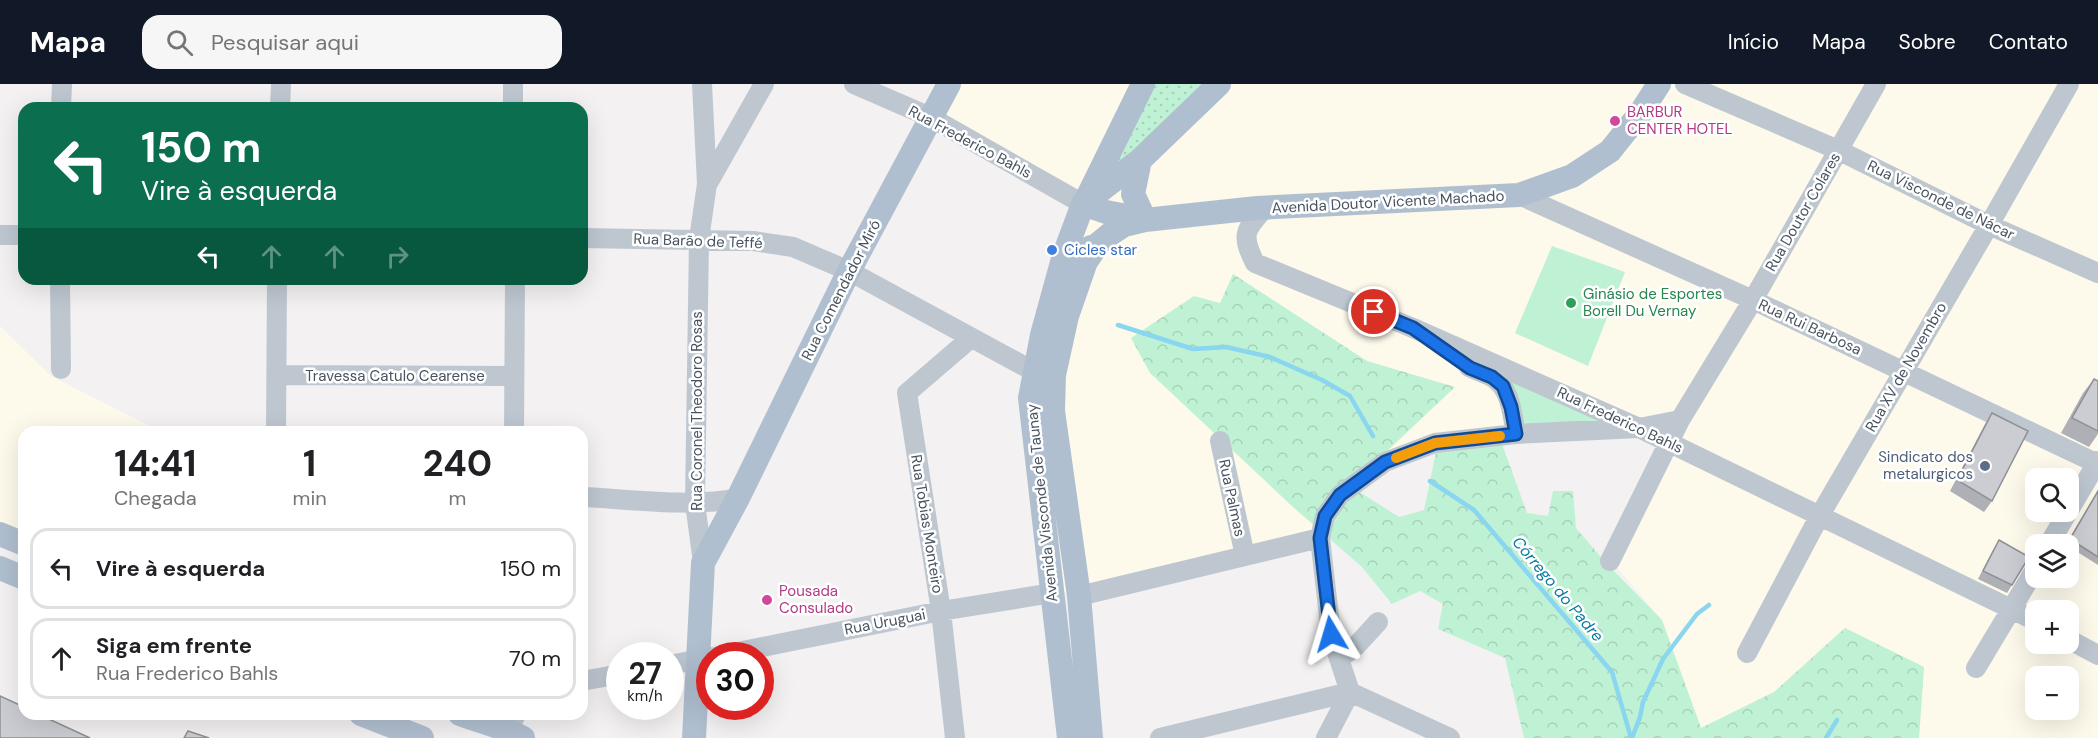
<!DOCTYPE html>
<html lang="pt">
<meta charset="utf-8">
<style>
:root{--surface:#fff;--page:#f6f6f6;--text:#202124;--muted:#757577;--line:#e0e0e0;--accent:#111827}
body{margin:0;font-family:"DM Sans",sans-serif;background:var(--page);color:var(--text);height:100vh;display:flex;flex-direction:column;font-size:22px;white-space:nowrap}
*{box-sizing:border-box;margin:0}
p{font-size:20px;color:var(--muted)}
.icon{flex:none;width:33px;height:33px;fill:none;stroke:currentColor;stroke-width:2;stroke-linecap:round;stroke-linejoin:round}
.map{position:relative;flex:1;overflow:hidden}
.panel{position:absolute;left:18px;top:342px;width:570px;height:294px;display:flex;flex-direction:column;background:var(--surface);border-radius:18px;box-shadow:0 6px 24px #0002}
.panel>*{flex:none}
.top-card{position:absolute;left:18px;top:18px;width:570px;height:183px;border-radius:18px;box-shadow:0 6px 24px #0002;background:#0b6e4f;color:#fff;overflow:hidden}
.controls{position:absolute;left:2025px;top:384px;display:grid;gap:12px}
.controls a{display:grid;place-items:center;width:54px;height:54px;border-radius:12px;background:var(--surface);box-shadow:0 6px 24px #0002;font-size:30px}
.speed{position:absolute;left:606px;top:558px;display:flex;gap:12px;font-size:30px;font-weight:700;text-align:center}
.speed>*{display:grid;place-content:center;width:78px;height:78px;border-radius:50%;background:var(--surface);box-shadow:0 6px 24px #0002;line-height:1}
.speed small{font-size:15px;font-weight:400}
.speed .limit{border:9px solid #d22;background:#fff;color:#111}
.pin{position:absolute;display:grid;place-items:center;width:51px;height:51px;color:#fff;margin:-26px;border:3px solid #fff;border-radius:50%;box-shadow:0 2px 6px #0007}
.me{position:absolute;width:66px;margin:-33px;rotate:353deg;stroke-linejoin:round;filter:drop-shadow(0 0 4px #0008)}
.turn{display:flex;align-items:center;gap:21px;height:126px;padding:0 24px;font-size:27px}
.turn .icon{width:78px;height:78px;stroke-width:2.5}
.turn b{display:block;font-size:42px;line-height:51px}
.lanes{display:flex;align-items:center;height:57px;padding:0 24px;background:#0003;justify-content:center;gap:30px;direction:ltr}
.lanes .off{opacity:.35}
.eta{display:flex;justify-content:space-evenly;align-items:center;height:102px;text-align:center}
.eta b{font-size:36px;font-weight:700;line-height:42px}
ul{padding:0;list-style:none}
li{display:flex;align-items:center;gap:18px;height:81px;margin:0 12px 9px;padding:0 12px;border:3px solid var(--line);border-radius:18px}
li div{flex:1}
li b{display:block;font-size:22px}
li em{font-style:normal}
header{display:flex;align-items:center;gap:36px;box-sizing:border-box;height:84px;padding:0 30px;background:var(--accent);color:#fff}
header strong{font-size:28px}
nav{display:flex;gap:33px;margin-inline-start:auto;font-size:21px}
.search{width:420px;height:54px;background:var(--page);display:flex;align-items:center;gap:15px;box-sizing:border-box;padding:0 21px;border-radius:18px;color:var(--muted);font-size:22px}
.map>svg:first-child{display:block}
.commercial{fill:#fdf9eb;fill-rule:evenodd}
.grass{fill:#bff2d5}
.forest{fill:url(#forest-crowns)}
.park{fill:url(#park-dots)}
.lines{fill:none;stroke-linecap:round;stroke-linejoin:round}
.stream{stroke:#8ad5f0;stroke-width:4.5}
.minor{stroke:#bec7d0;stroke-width:20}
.major{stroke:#b0bfd0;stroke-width:24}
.wall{fill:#afb0b5}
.building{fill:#cbcdd3;stroke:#8e9094;stroke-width:1.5}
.route-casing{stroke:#114b97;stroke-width:15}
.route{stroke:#1a73e8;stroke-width:10}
.slow{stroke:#f59e0b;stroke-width:10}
.hotel-dot{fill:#d1479c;stroke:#fff;stroke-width:2}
.shop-dot{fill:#3f7fe0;stroke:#fff;stroke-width:2}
.leisure-dot{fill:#2e9e5b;stroke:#fff;stroke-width:2}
.service-dot{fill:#5c6f8a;stroke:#fff;stroke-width:2}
.labels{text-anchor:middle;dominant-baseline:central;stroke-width:5;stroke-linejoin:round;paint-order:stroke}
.hotel-label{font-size:15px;fill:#b23c85;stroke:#fff;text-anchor:start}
.street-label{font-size:15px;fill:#48535f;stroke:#fff}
.shop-label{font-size:15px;fill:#366cbe;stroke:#fff;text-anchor:start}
.leisure-label{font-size:15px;fill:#27864d;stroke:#fff;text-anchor:start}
.service-label{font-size:15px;fill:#4e5e75;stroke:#fff;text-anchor:end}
.water-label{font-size:16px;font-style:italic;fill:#087aa4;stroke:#fff}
</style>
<header>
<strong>Mapa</strong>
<div class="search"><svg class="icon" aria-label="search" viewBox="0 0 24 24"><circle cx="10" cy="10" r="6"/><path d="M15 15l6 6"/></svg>Pesquisar aqui</div>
<nav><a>Início</a><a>Mapa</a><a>Sobre</a><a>Contato</a></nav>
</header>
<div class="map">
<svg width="2098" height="654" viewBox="0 0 2098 654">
<defs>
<pattern id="forest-crowns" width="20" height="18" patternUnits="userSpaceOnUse" patternTransform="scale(1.5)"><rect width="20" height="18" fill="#bff2d5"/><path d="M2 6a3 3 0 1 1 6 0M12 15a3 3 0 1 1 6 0" fill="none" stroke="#a6d1b9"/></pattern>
<pattern id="park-dots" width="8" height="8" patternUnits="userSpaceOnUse" patternTransform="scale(1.5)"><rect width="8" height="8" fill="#bff2d5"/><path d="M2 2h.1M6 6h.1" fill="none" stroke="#a6d1b9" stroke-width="1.8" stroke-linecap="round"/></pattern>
</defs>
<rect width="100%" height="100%" fill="#f3f1f1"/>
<path class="commercial" d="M951,0H2098V654H1919L1924,583L1845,544L1774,608L1701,644L1662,536L1612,478L1666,352L1639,335L1385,376L1318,452L1078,510L1052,507L1031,314L1083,120L934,30ZM2036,394H2068V428H2036ZM2036,460H2068V494H2036ZM2036,526H2068V560H2036ZM2036,592H2068V626H2036Z
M0,242L51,292L162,348H24V458L0,448Z"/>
<path class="grass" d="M1552,162L1625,188L1588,282L1515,249Z
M1468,273L1613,336L1528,344Z"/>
<path class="forest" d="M1233,190L1367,277L1455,303L1350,402L1399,433L1424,426L1437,363L1501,357L1527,429L1548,432L1553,407H1573L1576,444L1607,480L1662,536L1701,644L1774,608L1845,544L1924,583L1919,654H1524L1505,574L1438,545L1443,520L1420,507L1392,520L1362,483L1293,423L1150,289L1131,254L1194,212L1220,219Z"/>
<path class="park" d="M1153,0H1208L1110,91Z"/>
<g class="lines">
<path class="stream" d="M1118,241L1193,265L1226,263L1270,273L1322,296L1350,312L1373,352
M1430,397L1474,426L1612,588L1631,654
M1632,654L1640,633L1643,618L1663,575L1697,530L1709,521
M1826,654L1837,636"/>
<path class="minor" d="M513,0V24
M702,0L707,100L699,155L695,419L703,479
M854,0L930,33L1083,120
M1685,0L1838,66L1989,141L2098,189
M61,24L62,0
M280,24L281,0
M708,99L764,0
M1519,111L1753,216L2098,380
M1266,123C1244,146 1241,151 1255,179L1413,244L1639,344L2036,537
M0,151H24
M582,154L753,157L793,163L849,187L1035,288
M60,195L61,285
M1469,283C1477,287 1485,289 1492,293C1511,304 1512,330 1516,350
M277,291L514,292
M276,348L277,195
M514,348L515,195
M1220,357L1245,472
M582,413C630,415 693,424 738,414
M2049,460L2098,377
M1610,477L1680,336L1753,216L1876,0
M1079,512L1320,454
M2068,555L2098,571
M1747,569L1820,431L1989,141L2069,0
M718,572L941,527L1052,509
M1339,575L1356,562L1378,538
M670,581L710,573
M1976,584L2036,484
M582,597L620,590
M509,646L516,630
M955,654L941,527L907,309L971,254
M1160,654L1350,608L1450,654
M1326,654L1350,608L1331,550L1320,454L1325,432L1340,411L1385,378L1435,359L1516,350L1639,344L1680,336"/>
<path class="major" d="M1140,76L1133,110L1145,136
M1086,116L1143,0
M1083,120L1106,128L1142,135
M1087,176L1099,159L1109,151L1124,141L1145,136L1257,124L1519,111L1572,92L1610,67L1641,28L1659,0
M0,450L24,460
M0,484L24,494
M361,630L422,654
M460,630C481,638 504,643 523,654
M694,654L703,479L738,414L849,187L949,0
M1069,654L1030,314L1042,251L1064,171L1083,120L1140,76L1219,0
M1091,654L1079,512L1053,327L1054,291L1067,232L1091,163"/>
</g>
<path class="wall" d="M2094,295L2098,297V350L2089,363L2061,349L2083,309Z
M1992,329V417L1984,428L1950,407L1985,340Z
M2098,406V481L2068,462V460H2066Z
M1999,456L2012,501L2007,509L1978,495L1994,464Z"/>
<path class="building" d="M2094,295L2098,297V347L2072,334Z
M1992,329L2028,347L1992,417L1957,396Z
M2098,407V473L2070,455Z
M1999,456L2029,473L2012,501L1983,487Z
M0,612L24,623V630H38L90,654H0Z
M188,647L209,654H184Z"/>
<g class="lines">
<g class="route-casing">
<path id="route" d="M1331,550L1320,454L1325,432L1340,411L1385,378L1435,359L1516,350L1511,323L1503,302L1492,293L1470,284L1413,244L1374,228"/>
</g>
<use href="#route" class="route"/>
<path class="slow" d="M1396,374L1435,359L1500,352"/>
</g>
<g class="hotel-dot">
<circle cx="1615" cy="37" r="6"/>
<circle cx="767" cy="516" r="6"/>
</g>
<circle class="shop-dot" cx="1052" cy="166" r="6"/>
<circle class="leisure-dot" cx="1571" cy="219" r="6"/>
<circle class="service-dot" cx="1985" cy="382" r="6"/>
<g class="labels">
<g class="hotel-label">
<text x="1627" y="28">BARBUR<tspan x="1627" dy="17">CENTER HOTEL</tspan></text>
<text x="779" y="507">Pousada<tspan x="779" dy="17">Consulado</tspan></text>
</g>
<g class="street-label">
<text transform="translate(970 58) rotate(28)">Rua Frederico Bahls</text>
<text transform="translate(1941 116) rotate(26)">Rua Visconde de Nácar</text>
<text transform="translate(1388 118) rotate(-3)">Avenida Doutor Vicente Machado</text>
<text transform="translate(1803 128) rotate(-60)">Rua Doutor Colares</text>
<text transform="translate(698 157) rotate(2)">Rua Barão de Teffé</text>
<text transform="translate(841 206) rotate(-63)">Rua Comendador Miró</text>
<text transform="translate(1810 243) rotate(25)">Rua Rui Barbosa</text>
<text transform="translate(1906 283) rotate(-60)">Rua XV de Novembro</text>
<text x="395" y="292">Travessa Catulo Cearense</text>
<text transform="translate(697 327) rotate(-90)">Rua Coronel Theodoro Rosas</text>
<text transform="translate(1620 336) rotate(25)">Rua Frederico Bahls</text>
<text transform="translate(1232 414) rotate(78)">Rua Palmas</text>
<text transform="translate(1042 419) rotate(-96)">Avenida Visconde de Taunay</text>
<text transform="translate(927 440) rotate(81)">Rua Tobias Monteiro</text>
<text transform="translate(885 538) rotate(-11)">Rua Uruguai</text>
</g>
<g class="shop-label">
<text x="1064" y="166">Cicles star</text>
</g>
<g class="leisure-label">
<text x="1583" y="210">Ginásio de Esportes<tspan x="1583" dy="17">Borell Du Vernay</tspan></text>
</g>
<g class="service-label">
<text x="1973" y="373">Sindicato dos<tspan x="1973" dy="17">metalurgicos</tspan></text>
</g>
<g class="water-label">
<text transform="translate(1558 505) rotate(50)">Córrego do Padre</text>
</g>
</g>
</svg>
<div class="controls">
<a><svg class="icon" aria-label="search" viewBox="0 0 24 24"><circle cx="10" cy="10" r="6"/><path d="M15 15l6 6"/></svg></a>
<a><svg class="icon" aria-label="layers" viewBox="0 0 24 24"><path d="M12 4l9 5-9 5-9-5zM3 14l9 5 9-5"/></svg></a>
<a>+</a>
<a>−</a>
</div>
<div class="speed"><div>27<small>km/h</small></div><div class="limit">30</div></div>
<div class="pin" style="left:1374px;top:228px;background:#d93025"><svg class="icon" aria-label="arrive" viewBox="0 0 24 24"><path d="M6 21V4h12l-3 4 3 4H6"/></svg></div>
<svg class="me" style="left:1331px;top:550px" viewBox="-20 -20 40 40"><path d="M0-17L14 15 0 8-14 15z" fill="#1a73e8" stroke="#fff" stroke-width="4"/></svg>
<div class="top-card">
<div class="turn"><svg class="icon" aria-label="left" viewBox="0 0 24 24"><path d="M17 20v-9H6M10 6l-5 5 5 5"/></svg><div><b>150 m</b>Vire à esquerda</div></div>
<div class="lanes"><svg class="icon" aria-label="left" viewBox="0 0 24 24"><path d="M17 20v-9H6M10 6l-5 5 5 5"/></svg><svg class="icon off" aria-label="ahead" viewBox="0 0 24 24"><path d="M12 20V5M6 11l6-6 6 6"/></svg><svg class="icon off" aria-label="ahead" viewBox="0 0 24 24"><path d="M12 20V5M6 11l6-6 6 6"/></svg><svg class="icon off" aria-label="right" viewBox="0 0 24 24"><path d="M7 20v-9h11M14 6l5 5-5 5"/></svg></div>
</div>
<section class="panel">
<div class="eta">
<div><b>14:41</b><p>Chegada</p></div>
<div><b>1</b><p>min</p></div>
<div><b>240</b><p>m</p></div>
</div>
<ul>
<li><svg class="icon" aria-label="left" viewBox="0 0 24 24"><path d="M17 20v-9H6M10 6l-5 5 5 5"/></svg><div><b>Vire à esquerda</b></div><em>150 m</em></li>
<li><svg class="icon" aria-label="ahead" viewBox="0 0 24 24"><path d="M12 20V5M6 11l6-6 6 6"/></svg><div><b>Siga em frente</b><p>Rua Frederico Bahls</p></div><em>70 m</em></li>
</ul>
</section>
</div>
